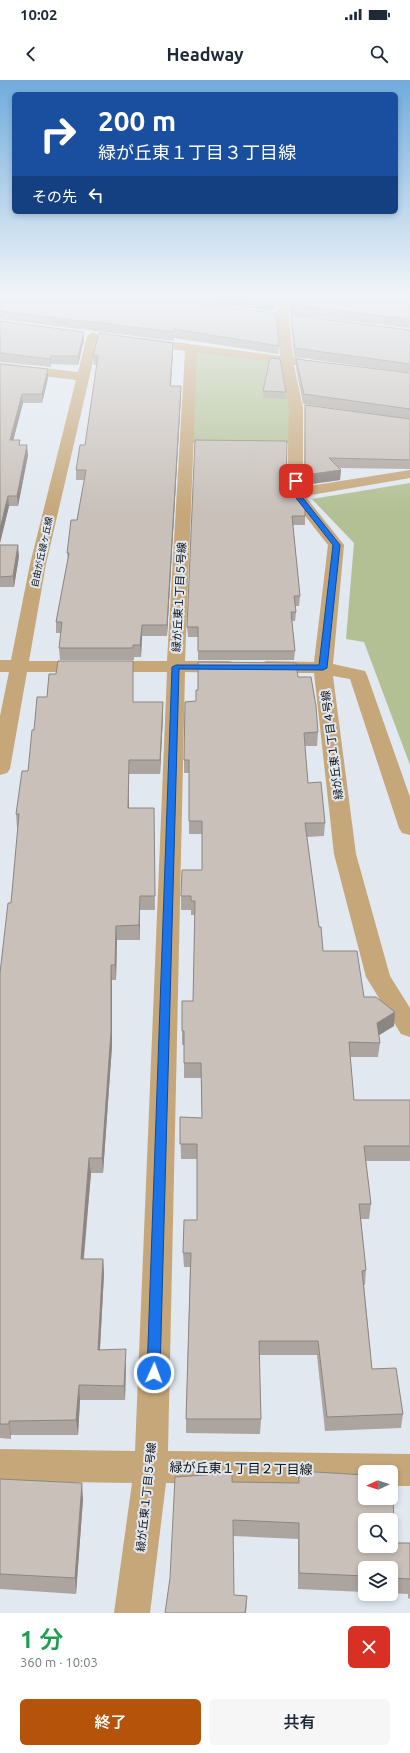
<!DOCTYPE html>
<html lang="ja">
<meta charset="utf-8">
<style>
:root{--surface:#fff;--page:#f6f6f7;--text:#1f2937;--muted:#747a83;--accent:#b45309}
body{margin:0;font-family:Ubuntu,"Noto Sans JP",sans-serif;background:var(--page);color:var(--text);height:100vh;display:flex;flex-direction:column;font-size:15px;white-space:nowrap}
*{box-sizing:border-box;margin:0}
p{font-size:13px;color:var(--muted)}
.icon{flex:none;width:22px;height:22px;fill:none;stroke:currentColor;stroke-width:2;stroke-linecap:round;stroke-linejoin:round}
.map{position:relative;height:1533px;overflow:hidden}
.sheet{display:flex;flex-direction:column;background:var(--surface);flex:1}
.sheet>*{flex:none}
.guide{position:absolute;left:12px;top:12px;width:386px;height:122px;border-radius:6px;box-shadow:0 2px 6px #0003;background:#1a4fa0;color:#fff;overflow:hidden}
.needle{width:26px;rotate:266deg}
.fabs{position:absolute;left:358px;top:1385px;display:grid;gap:8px}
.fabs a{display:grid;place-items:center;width:40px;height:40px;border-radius:6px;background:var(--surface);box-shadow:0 2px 6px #0003;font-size:20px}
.pin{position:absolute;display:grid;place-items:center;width:34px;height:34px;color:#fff;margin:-17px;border-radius:8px;box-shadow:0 2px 6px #0006}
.me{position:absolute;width:44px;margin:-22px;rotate:2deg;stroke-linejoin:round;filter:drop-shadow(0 0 3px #0008)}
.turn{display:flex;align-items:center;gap:14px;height:84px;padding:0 20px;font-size:18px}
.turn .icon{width:52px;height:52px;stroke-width:2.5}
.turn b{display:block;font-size:28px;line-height:34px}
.then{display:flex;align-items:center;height:38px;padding:0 20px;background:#0003;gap:8px;font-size:15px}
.round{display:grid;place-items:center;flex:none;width:42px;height:42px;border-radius:6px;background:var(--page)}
.overview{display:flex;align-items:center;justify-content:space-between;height:68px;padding:0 20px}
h1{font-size:24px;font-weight:600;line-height:30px;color:#1e9e55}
.button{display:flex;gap:8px;margin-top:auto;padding:8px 20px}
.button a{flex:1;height:46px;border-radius:6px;background:var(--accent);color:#fff;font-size:16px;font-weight:600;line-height:46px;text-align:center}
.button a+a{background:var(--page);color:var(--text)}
.status{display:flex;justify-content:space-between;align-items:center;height:28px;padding:0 20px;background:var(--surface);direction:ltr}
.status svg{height:11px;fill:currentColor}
header{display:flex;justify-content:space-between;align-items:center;height:52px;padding:0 20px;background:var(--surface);font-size:18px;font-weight:600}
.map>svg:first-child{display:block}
.green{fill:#b2c093}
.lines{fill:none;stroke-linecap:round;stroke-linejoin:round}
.minor{fill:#c6a77a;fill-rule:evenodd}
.wall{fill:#aca59f}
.shaded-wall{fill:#8c8682}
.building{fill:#c8c0b9;stroke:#8c8682;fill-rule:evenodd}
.route{fill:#1a73e8;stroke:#114b97}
.labels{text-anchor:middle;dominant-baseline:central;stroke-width:4;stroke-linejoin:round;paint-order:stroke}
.far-street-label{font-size:9px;fill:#0b0d10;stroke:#e1e8f0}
.street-label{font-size:11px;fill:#0b0d10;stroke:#e1e8f0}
.near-street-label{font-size:13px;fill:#0b0d10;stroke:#e1e8f0}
</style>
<div class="status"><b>10:02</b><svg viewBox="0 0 49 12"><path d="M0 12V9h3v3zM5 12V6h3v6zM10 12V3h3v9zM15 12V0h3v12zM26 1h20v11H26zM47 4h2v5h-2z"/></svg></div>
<header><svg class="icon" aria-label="back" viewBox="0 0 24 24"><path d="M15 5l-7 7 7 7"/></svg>Headway<svg class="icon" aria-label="search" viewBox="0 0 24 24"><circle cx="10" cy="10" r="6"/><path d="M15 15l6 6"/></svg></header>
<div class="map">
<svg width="410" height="1533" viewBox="0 0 410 1533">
<rect width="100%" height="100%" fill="#e1e8f0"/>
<path class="green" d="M191,268L287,281L296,363H186Z
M410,403V685L364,562L346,559L354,463L312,419Z"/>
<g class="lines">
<path class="minor" d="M275,216H287L293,277L304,279L306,282L304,285H294L303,328V407L410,390V398L305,416L344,465L333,584L365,591L367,595L410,717V755L402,753L399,748L350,599L333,596L356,774L390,896L410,928V957L401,954L366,897L334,774L314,593H267L260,591L258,587L260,583L267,581L314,582L328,465L287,413L289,328L281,283L197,273L185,581H229L236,583L238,587L236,591L229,593L185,592L168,1371L410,1374V1406H391V1392H365V1406L166,1403L150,1533H114L132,1403L0,1401V1369L135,1371L167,592H27L10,689L7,693L0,695V636L9,592H0V580H11L30,484L76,300L0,291V283L78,292L87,256L93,252L99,256L46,484L29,581H167L185,271L143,266L137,262L143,258L280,276Z"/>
</g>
<path class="wall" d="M0,216L279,266L278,274L174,258V261L0,239Z
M149,216H275V231Z
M287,216H410V248L290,234Z
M291,235L410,250V293L294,277L291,244Z
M0,241L84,260L78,285L51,284V287L0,282Z
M173,263V272L171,306H181V315L167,556H142L141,577H134V580H60L59,568L61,553H56V542L68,479L67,473L77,440L84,400H76V390L85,365L97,285H94L93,276Z
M296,279L410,293V339L303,324L296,288Z
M0,284L48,298L42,323H23L13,360H20V365L28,375L18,426H9L0,463Z
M263,311L286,312V319L263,318Z
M305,325L410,339V389L340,388L341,390L340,400L304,405Z
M286,404L305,436V445H293L300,516L299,526H295L296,532L295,541H292L295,571L294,580H198V557H188L187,547Z
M0,465L19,476L14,507H0Z
M133,594V622H163V635L160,694H129V728L154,742L155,830H140V860H117L116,900H112V966L103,1093H91L84,1179H103L104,1194L100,1270L126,1284L125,1320H80L78,1355H11V1359L0,1358V893L11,823L18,748H17L16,734L28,691L34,650L47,617Z
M298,597L318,652L317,666H305L308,703L325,743L324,756L307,757L319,847L323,871L364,917L395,932L394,946L379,955L380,963L378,977H350L354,1020H410V1081H366L371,1124L369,1139H361L366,1190L365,1205H364L372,1289L403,1334L401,1348L325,1351L317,1275H259L261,1339L260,1354L186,1353V1339L190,1187H184L183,1173L197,1140V1079H181L180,1037L202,1038L201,998H184V965H182V951L193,921L195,835H191V830H181V816L202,790V754H189V693H184V680L196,621Z
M299,1391L395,1463H410V1519L408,1518V1514L391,1513V1488H365V1512L298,1509V1459L233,1456L232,1402L298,1403Z
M0,1399L83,1419L76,1514L0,1509Z"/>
<path class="shaded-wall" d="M84,252V260L78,285V276Z
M173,263V272L170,315V306Z
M51,276V287L50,279Z
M48,289V298L42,323V314Z
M181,306V315L167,556V545Z
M22,314L23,323L11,369L10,360Z
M27,365L28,375L18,426L17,416Z
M341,390L340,400L304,405L305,395Z
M8,416L9,426L0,463V449Z
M18,465L19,476L14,507L13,496Z
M142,545V556L141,577L140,565Z
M163,622V635L160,694V680Z
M129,680V742L128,728Z
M140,816V860L139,845Z
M116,846L117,860L116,900L115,885Z
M111,885L112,900V966L103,1093L102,1078Z
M395,932L394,946L376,957L377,943Z
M89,1078L91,1093L82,1194L81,1179Z
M103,1179L104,1194L99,1284L98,1270Z
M126,1269V1284L125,1320L124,1306Z
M79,1305L80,1320L78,1355L76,1340Z
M9,1341L11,1355V1359L9,1344Z
M82,1403L83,1419L76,1514L75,1498Z
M247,1516L246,1533H245Z"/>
<path class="building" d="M0,216H136L276,233L279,266L174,249V252L0,231Z
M217,216H275L276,223Z
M289,216H410V239L291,225Z
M291,235L410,250V284L295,268Z
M0,241L84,252L78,276H51L50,279L0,273Z
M99,253L173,263L170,306H181L167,545H142L140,565H133V568H59L62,542H56L69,473H67L71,440H77L86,390H76L80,365H85L98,276H93Z
M270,278L280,279L286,312L263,311Z
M296,279L410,293V329L304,314Z
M0,284L48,289L42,314H22L10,360H20L19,365H27L17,416H8L0,449Z
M305,325L410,339V380L329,378L341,390L305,395Z
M195,360L287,361L286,404L305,428V436H292L300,516H294L296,532H291L295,571H198V547H187Z
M0,465H18L13,496L0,497Z
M58,581H133V622H163L160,680H129L128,728H154L155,816H140L139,845L116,846L115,885H111V952L102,1078H89L81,1179H103L98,1270L126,1269L124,1306L79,1305L76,1340L9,1341V1344H0V893L8,823H11L19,734H16L22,691H28L32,650H34L37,617H47L49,594H56Z
M198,582L296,583L298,597H311L316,626L318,652L304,653L308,703L321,702L325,743H305L319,847H321L323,871H357L364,917H376L395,932L377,943L380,963L349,962L354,1020H410V1066H364L371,1124H359L366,1190L362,1191L372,1289L396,1288L403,1334L327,1337L318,1261H259L261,1339H186L191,1173H183L184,1140H197V1064H180V1037L202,1038L201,983H184V951H182V921H193L195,821H191V816H181L182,790H202V741H189V680H184L185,622L196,621V610H198Z
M299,1391L365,1395V1418H391V1396H392L395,1463H410V1499L391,1498V1488H365V1496L299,1493V1443L233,1440L234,1515L247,1516L245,1533H165L170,1498L175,1397L232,1393V1402L299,1403ZM365,1440H391V1466H365Z
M0,1399L82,1403L75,1498L0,1494Z"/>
<linearGradient id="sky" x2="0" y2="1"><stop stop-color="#70acdd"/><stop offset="0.5" stop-color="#f2f5f8"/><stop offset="1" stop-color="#f2f5f8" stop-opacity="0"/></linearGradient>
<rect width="410" height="431" fill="url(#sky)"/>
<path class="route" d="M293,399L299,401V413L340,465L327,588L323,590L179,589L160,1293L158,1297L154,1299L149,1297L147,1293L172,587L176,585H319L333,465L292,413Z"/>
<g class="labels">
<g class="far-street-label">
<text transform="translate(42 472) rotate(-78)">自由が丘緑ヶ丘線</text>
</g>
<g class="street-label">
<text transform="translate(179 517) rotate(-87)">緑が丘東１丁目５号線</text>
<text transform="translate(332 665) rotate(-97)">緑が丘東１丁目４号線</text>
<text transform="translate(146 1417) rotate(-84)">緑が丘東１丁目５号線</text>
</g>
<g class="near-street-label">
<text transform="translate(241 1388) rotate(1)">緑が丘東１丁目２丁目線</text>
</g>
</g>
</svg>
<div class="fabs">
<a><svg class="needle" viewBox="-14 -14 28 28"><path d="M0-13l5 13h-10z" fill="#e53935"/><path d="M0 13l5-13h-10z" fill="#747a83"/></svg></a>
<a><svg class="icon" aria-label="search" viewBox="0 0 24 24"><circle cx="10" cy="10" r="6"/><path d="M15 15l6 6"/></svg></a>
<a><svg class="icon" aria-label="layers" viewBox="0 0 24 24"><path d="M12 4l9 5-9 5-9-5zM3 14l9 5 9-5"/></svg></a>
</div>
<div class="pin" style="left:296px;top:401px;background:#d93025"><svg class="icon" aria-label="arrive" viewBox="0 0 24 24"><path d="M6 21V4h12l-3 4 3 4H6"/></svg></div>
<svg class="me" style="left:154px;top:1293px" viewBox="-20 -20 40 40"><circle r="17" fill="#1a73e8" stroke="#fff" stroke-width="3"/><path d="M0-11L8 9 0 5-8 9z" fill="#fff"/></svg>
<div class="guide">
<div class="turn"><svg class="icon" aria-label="right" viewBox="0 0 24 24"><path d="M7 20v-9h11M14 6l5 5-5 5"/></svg><div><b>200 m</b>緑が丘東１丁目３丁目線</div></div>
<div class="then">その先<svg class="icon" aria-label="left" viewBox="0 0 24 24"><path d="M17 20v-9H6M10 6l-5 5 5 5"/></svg></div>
</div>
</div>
<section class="sheet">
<div class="overview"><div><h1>1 分</h1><p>360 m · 10:03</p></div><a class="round" style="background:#d93025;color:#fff"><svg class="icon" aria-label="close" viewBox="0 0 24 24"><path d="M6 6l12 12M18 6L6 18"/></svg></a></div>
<div class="button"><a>終了</a><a>共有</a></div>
</section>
